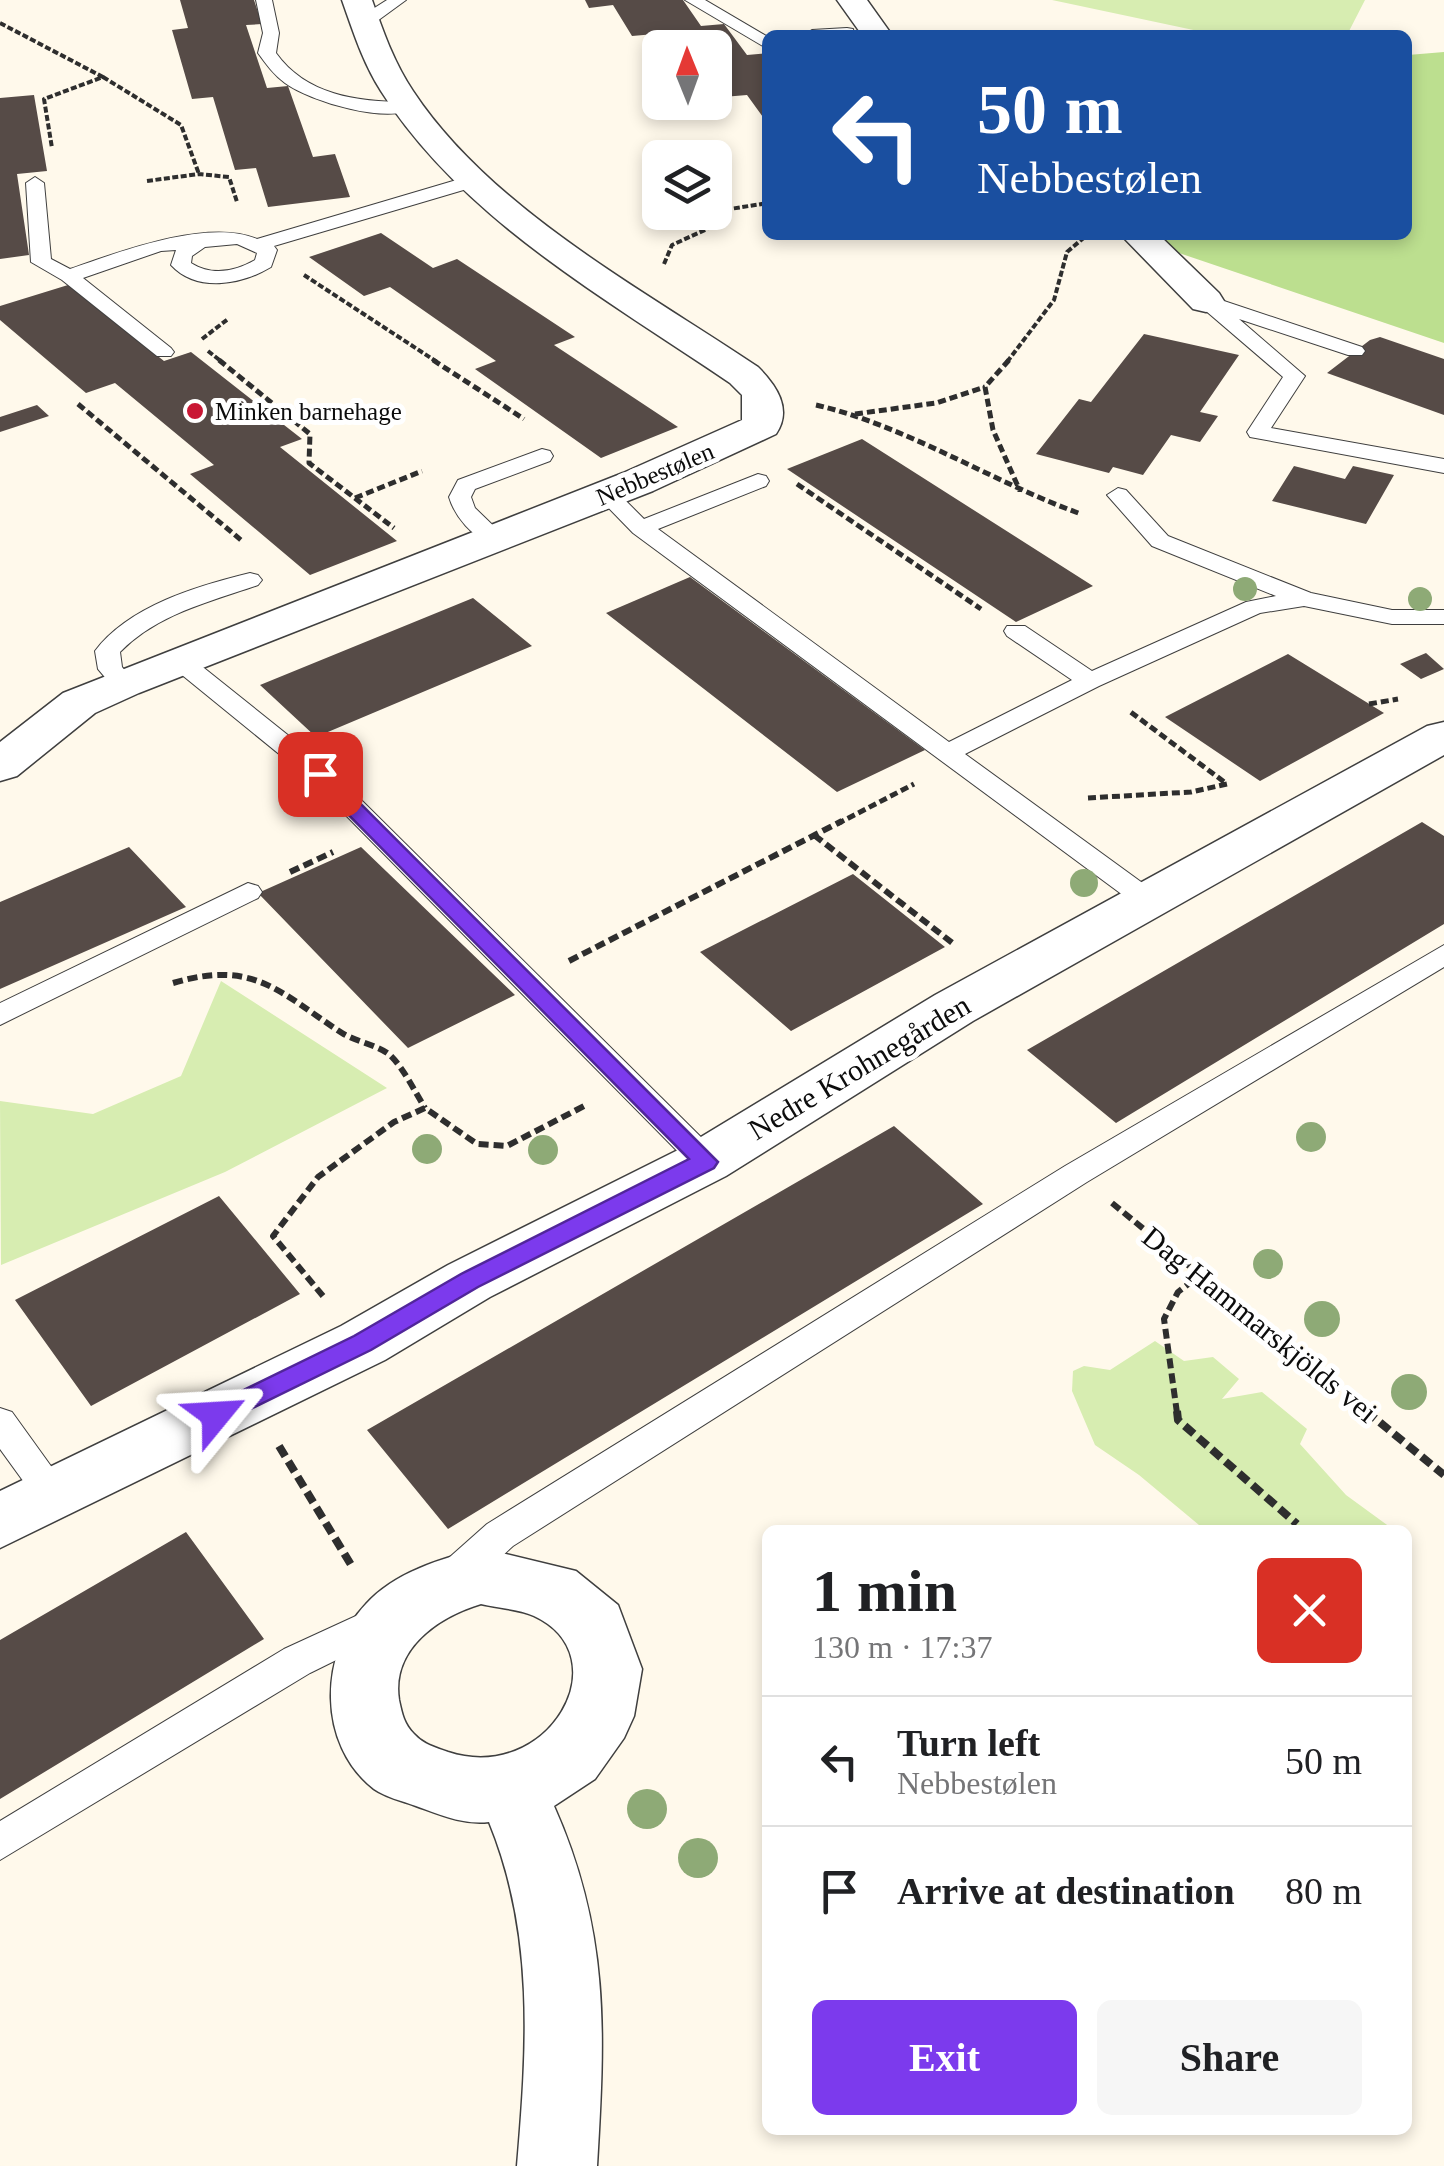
<!DOCTYPE html>
<meta charset="utf-8">
<style>
:root{--surface:#fff;--page:#f6f6f6;--text:#202124;--muted:#757577;--line:#e0e0e0;--accent:#7c3aed}
body{margin:0;font-family:Georgia,serif;background:var(--page);color:var(--text);height:100vh;display:flex;flex-direction:column;font-size:38px;white-space:nowrap}
*{box-sizing:border-box;margin:0}
p{font-size:32px;color:var(--muted)}
.icon{flex:none;width:55px;height:55px;fill:none;stroke:currentColor;stroke-width:2;stroke-linecap:round;stroke-linejoin:round}
.map{position:relative;flex:1;overflow:hidden}
.panel{position:absolute;left:762px;top:1525px;width:650px;height:610px;display:flex;flex-direction:column;background:var(--surface);border-radius:15px;box-shadow:0 5px 15px #0003}
.panel>*{flex:none}
.guide{position:absolute;left:762px;top:30px;width:650px;height:210px;border-radius:15px;box-shadow:0 5px 15px #0003;background:#1a4fa0;color:#fff;overflow:hidden}
.needle{width:65px;rotate:359deg}
.buttons{position:absolute;left:642px;top:30px;display:grid;gap:20px}
.buttons a{display:grid;place-items:center;width:90px;height:90px;border-radius:15px;background:var(--surface);box-shadow:0 5px 15px #0003;font-size:50px}
.pin{position:absolute;display:grid;place-items:center;width:85px;height:85px;color:#fff;margin:-42px;border-radius:20px;box-shadow:0 5px 15px #0006}
.me{position:absolute;width:110px;margin:-55px;rotate:63deg;stroke-linejoin:round;filter:drop-shadow(0 0 8px #0008)}
.turn{display:flex;align-items:center;gap:35px;height:210px;padding:0 50px;font-size:45px}
.turn .icon{width:130px;height:130px;stroke-width:2.5}
.turn b{display:block;font-size:70px;line-height:85px}
.round{display:grid;place-items:center;flex:none;width:105px;height:105px;border-radius:15px;background:var(--page)}
.head{display:flex;align-items:center;justify-content:space-between;height:170px;padding:0 50px}
h1{font-size:60px;font-weight:600;line-height:75px}
.button{display:flex;gap:20px;margin-top:auto;padding:20px 50px}
.button a{flex:1;height:115px;border-radius:15px;background:var(--accent);color:#fff;font-size:40px;font-weight:600;line-height:115px;text-align:center}
.button a+a{background:var(--page);color:var(--text)}
ul{padding:0;list-style:none}
li{display:flex;align-items:center;gap:30px;height:130px;padding:0 50px;border-top:2px solid var(--line)}
li div{flex:1}
li b{display:block;font-size:38px}
li em{font-style:normal}
.map>svg:first-child{display:block}
.green{fill:#d7edb1}
.forest{fill:#bcdf8f}
.building{fill:#564b47}
.lines{fill:none;stroke-linecap:round;stroke-linejoin:round}
.service-casing{stroke:#3f3f3f;stroke-width:2}
.minor-casing{stroke:#3f3f3f;stroke-width:3}
.path-far3{stroke:#2e2e2e;stroke-width:4;stroke-dasharray:6 2.5;stroke-linecap:butt}
.path-far2{stroke:#2e2e2e;stroke-width:5;stroke-dasharray:8 4;stroke-linecap:butt}
.path-far1{stroke:#2e2e2e;stroke-width:6;stroke-dasharray:10 5;stroke-linecap:butt}
.path{stroke:#2e2e2e;stroke-width:8;stroke-dasharray:12 6;stroke-linecap:butt}
.service{fill:#fff;fill-rule:evenodd}
.minor{fill:#fff;fill-rule:evenodd}
.tree{fill:#8eaa76}
.route{fill:#7c3aed;stroke:#51269a;stroke-width:2.5}
.poi-dot{fill:#c91734;stroke:#fff;stroke-width:4}
.labels{text-anchor:middle;dominant-baseline:central;stroke-width:10;stroke-linejoin:round;paint-order:stroke}
.far-poi-label{font-size:25px;fill:#0c0c0c;stroke:#fff;text-anchor:start}
.far-street-label{font-size:25px;fill:#0c0c0c;stroke:#fff}
.street-label{font-size:30px;fill:#0c0c0c;stroke:#fff}
</style>
<div class="map">
<svg width="1444" height="2166" viewBox="0 0 1444 2166">
<rect width="100%" height="100%" fill="#fff9eb"/>
<path class="green" d="M1052,0H1365L1347,35H1217Z
M221,981L387,1088L225,1172L1,1265L0,1101L93,1114L181,1076Z
M1155,1341L1184,1361L1213,1357L1239,1379L1222,1399L1262,1392L1307,1429L1300,1444L1346,1495L1394,1530H1205L1139,1475L1095,1445L1072,1391L1073,1371L1084,1366L1110,1370Z"/>
<path class="forest" d="M1444,52V343L1126,235H1408V55Z"/>
<path class="building" d="M180,0H254L262,24L246,25L267,88L288,86L313,157L335,154L350,197L268,207L256,168L235,170L213,97L192,99L172,30L188,28Z
M585,0H683L701,26L724,24L747,55L768,53V124L747,95L723,97L715,85V48H664L655,34L632,36L613,5L589,8Z
M34,95L47,171L17,174L29,255L0,259V98Z
M381,233L433,268L457,259L575,337L554,345L678,427L601,458L475,369L496,361L390,287L364,296L309,257Z
M68,285L164,361L191,352L302,439L280,447L397,541L310,575L190,474L214,465L115,383L86,393L0,320V306Z
M1144,334L1239,355L1200,412L1218,416L1200,442L1171,435L1143,475L1113,467L1109,473L1036,454L1079,399L1091,402Z
M1380,337L1444,359V415L1327,373L1370,340Z
M37,405L49,416L0,432V417Z
M862,439L1093,586L1016,622L787,469Z
M1294,466L1345,479L1353,466L1394,475L1366,524L1272,501Z
M690,577L925,750L837,792L606,613Z
M473,598L532,646L316,737L260,685Z
M1426,653L1444,669L1421,679L1400,664Z
M1288,654L1384,713L1260,781L1165,717Z
M1422,822L1444,836V924L1116,1123L1027,1050Z
M129,847L186,907L0,989V902Z
M361,847L515,995L408,1048L258,893Z
M853,874L945,947L791,1031L700,952Z
M894,1126L983,1204L448,1529L367,1430Z
M219,1196L300,1294L91,1406L15,1300Z
M186,1532L264,1639L0,1799V1640Z"/>
<g class="lines">
<g class="service-casing">
<path id="service" d="M256,0H272L279,33L276,53C306,95 357,102 406,102L415,107C391,126 309,101 285,83C274,75 266,64 258,53L263,33Z
M387,0H406L369,27H357V19Z
M685,0H705L768,37V49Z
M847,28L853,29L854,35H804L812,30Z
M470,176L479,182L477,186L274,246L277,250L271,267C241,285 197,293 171,265L176,250L161,251L83,278L171,348L174,352L171,356H157L62,280L31,262L26,183L35,177L44,183L51,259L70,269C119,252 208,218 257,239ZM237,244L257,253L255,260C234,272 212,276 191,263L192,256L205,247Z
M1206,295L1362,347L1365,351L1362,355H1348L1239,319L1305,376L1271,428L1444,459V473L1250,437L1247,432L1283,377L1199,305L1196,301Z
M542,449L550,451L553,456L550,461L475,489L471,497L475,508L505,537L493,544C473,538 455,517 449,497L458,480Z
M758,474L766,476L769,481L766,486L658,529L949,742L1072,680L1007,636L1004,631L1007,626H1025L1092,671L1246,602L1276,596L1152,546L1107,495L1118,488L1126,490L1168,536L1311,593L1392,610H1444V624H1392L1304,606L1260,613L1099,686L965,754L1159,895L1163,901L1159,907H1139L633,533L596,495L599,490H615L644,519Z
M250,573L258,575L262,580L258,585C209,602 157,614 120,652L122,667L135,683L132,688H114L98,669L95,651C129,606 197,586 250,573Z
M180,654L189,656L329,768L717,1153L721,1161L717,1169L706,1172L695,1169L311,780L171,666L168,661L171,656Z
M248,883L258,886L262,892L258,898L0,1025V1003Z
M1444,945V967L1087,1182L513,1546C493,1563 470,1596 442,1586L437,1575L442,1564L487,1524L1065,1166Z
M0,1408L12,1412L66,1487L72,1497L66,1507L54,1512L42,1507L0,1449Z
M382,1604L395,1609L400,1620L395,1631L310,1673L0,1860V1821L284,1649Z"/>
</g>
<g class="minor-casing">
<path id="minor" d="M342,0H372C383,31 394,63 413,91C491,209 642,289 758,367C776,385 793,409 776,434L653,491L139,693L95,713L17,776L0,781V742L63,693L623,473L742,420V395L730,383C607,299 463,220 381,91C363,63 353,31 342,0Z
M837,0H867L892,35H862Z
M1121,235H1159L1219,293L1224,301L1219,309L1206,312L1193,309Z
M1444,722V755L973,1021L726,1176L490,1297L385,1360L0,1548V1491L341,1326L448,1265L686,1146L935,995L1427,726Z
M481,1548L576,1571L618,1605L642,1669L634,1716L624,1738L595,1779L554,1806C610,1932 605,2032 597,2166H517C527,2048 535,1934 489,1822C463,1825 441,1815 416,1806C402,1801 385,1797 374,1789C317,1745 319,1653 366,1604C395,1572 441,1559 481,1548ZM481,1604C497,1608 519,1609 534,1616C622,1657 548,1785 448,1752C435,1747 424,1745 414,1734C404,1724 402,1714 399,1700C391,1649 438,1617 481,1604Z"/>
</g>
<path class="path-far3" d="M0,23L103,77L44,99L52,148
M103,77L181,125L199,174
M147,181L199,174L229,177L237,202
M664,264L672,245L707,229L730,209L768,203
M304,275L437,362
M202,339L228,319
M208,351L222,362
M1007,362L1054,300L1067,252L1087,235"/>
<path class="path-far2" d="M219,360L310,434L309,463L394,528
M433,360L524,419
M1009,360L985,387L993,430L1020,491
M78,404L241,540
M816,405C907,426 992,482 1081,514
M855,414L936,403L985,387
M797,484L981,609
M355,498L422,471
M1369,704L1398,699
M1088,798L1191,792L1227,784L1128,710
M837,824L914,784"/>
<path class="path-far1" d="M814,835L955,945
M290,872L333,852
M569,961L842,821
M173,983C254,959 279,992 342,1033C356,1042 379,1045 391,1056C404,1069 415,1092 425,1108
M1112,1203L1369,1413
M323,1296L273,1236L318,1177L394,1122L425,1108L477,1144L507,1146L586,1105
M1177,1413L1164,1319L1178,1292L1200,1275"/>
<path class="path" d="M1177,1411L1178,1420L1297,1524
M1366,1411L1444,1475
M279,1446L353,1568"/>
<use href="#service" class="service"/>
<use href="#minor" class="minor"/>
</g>
<g class="tree">
<circle cx="1245" cy="589" r="12"/>
<circle cx="1420" cy="599" r="12"/>
<circle cx="1084" cy="883" r="14"/>
<circle cx="1311" cy="1137" r="15"/>
<circle cx="427" cy="1149" r="15"/>
<circle cx="543" cy="1150" r="15"/>
<circle cx="1268" cy="1264" r="15"/>
<circle cx="1322" cy="1319" r="18"/>
<circle cx="1409" cy="1392" r="18"/>
<circle cx="647" cy="1809" r="20"/>
<circle cx="698" cy="1858" r="20"/>
</g>
<path class="route" d="M320,768L327,770L718,1162L714,1168L478,1287L371,1350L216,1426L207,1423L203,1415L207,1408L354,1336L461,1274L689,1159L313,779V770Z"/>
<circle class="poi-dot" cx="195" cy="411" r="10"/>
<g class="labels">
<g class="far-poi-label">
<text x="215" y="411">Minken barnehage</text>
</g>
<g class="far-street-label">
<text transform="translate(655 474) rotate(-23)">Nebbestølen</text>
</g>
<g class="street-label">
<text transform="translate(859 1067) rotate(-31)">Nedre Krohnegården</text>
<text transform="translate(1260 1324) rotate(39)">Dag Hammarskjölds vei</text>
</g>
</g>
</svg>
<div class="buttons">
<a><svg class="needle" viewBox="-14 -14 28 28"><path d="M0-13l5 13h-10z" fill="#e53935"/><path d="M0 13l5-13h-10z" fill="#757577"/></svg></a>
<a><svg class="icon" aria-label="layers" viewBox="0 0 24 24"><path d="M12 4l9 5-9 5-9-5zM3 14l9 5 9-5"/></svg></a>
</div>
<div class="pin" style="left:320px;top:774px;background:#d93025"><svg class="icon" aria-label="arrive" viewBox="0 0 24 24"><path d="M6 21V4h12l-3 4 3 4H6"/></svg></div>
<svg class="me" style="left:216px;top:1415px" viewBox="-20 -20 40 40"><path d="M0-17L14 15 0 8-14 15z" fill="#7c3aed" stroke="#fff" stroke-width="4"/></svg>
<div class="guide">
<div class="turn"><svg class="icon" aria-label="left" viewBox="0 0 24 24"><path d="M17 20v-9H6M10 6l-5 5 5 5"/></svg><div><b>50 m</b>Nebbestølen</div></div>
</div>
<section class="panel">
<div class="head"><div><h1>1 min</h1><p>130 m · 17:37</p></div><a class="round" style="background:#d93025;color:#fff"><svg class="icon" aria-label="close" viewBox="0 0 24 24"><path d="M6 6l12 12M18 6L6 18"/></svg></a></div>
<ul>
<li><svg class="icon" aria-label="left" viewBox="0 0 24 24"><path d="M17 20v-9H6M10 6l-5 5 5 5"/></svg><div><b>Turn left</b><p>Nebbestølen</p></div><em>50 m</em></li>
<li><svg class="icon" aria-label="arrive" viewBox="0 0 24 24"><path d="M6 21V4h12l-3 4 3 4H6"/></svg><div><b>Arrive at destination</b></div><em>80 m</em></li>
</ul>
<div class="button"><a>Exit</a><a>Share</a></div>
</section>
</div>
